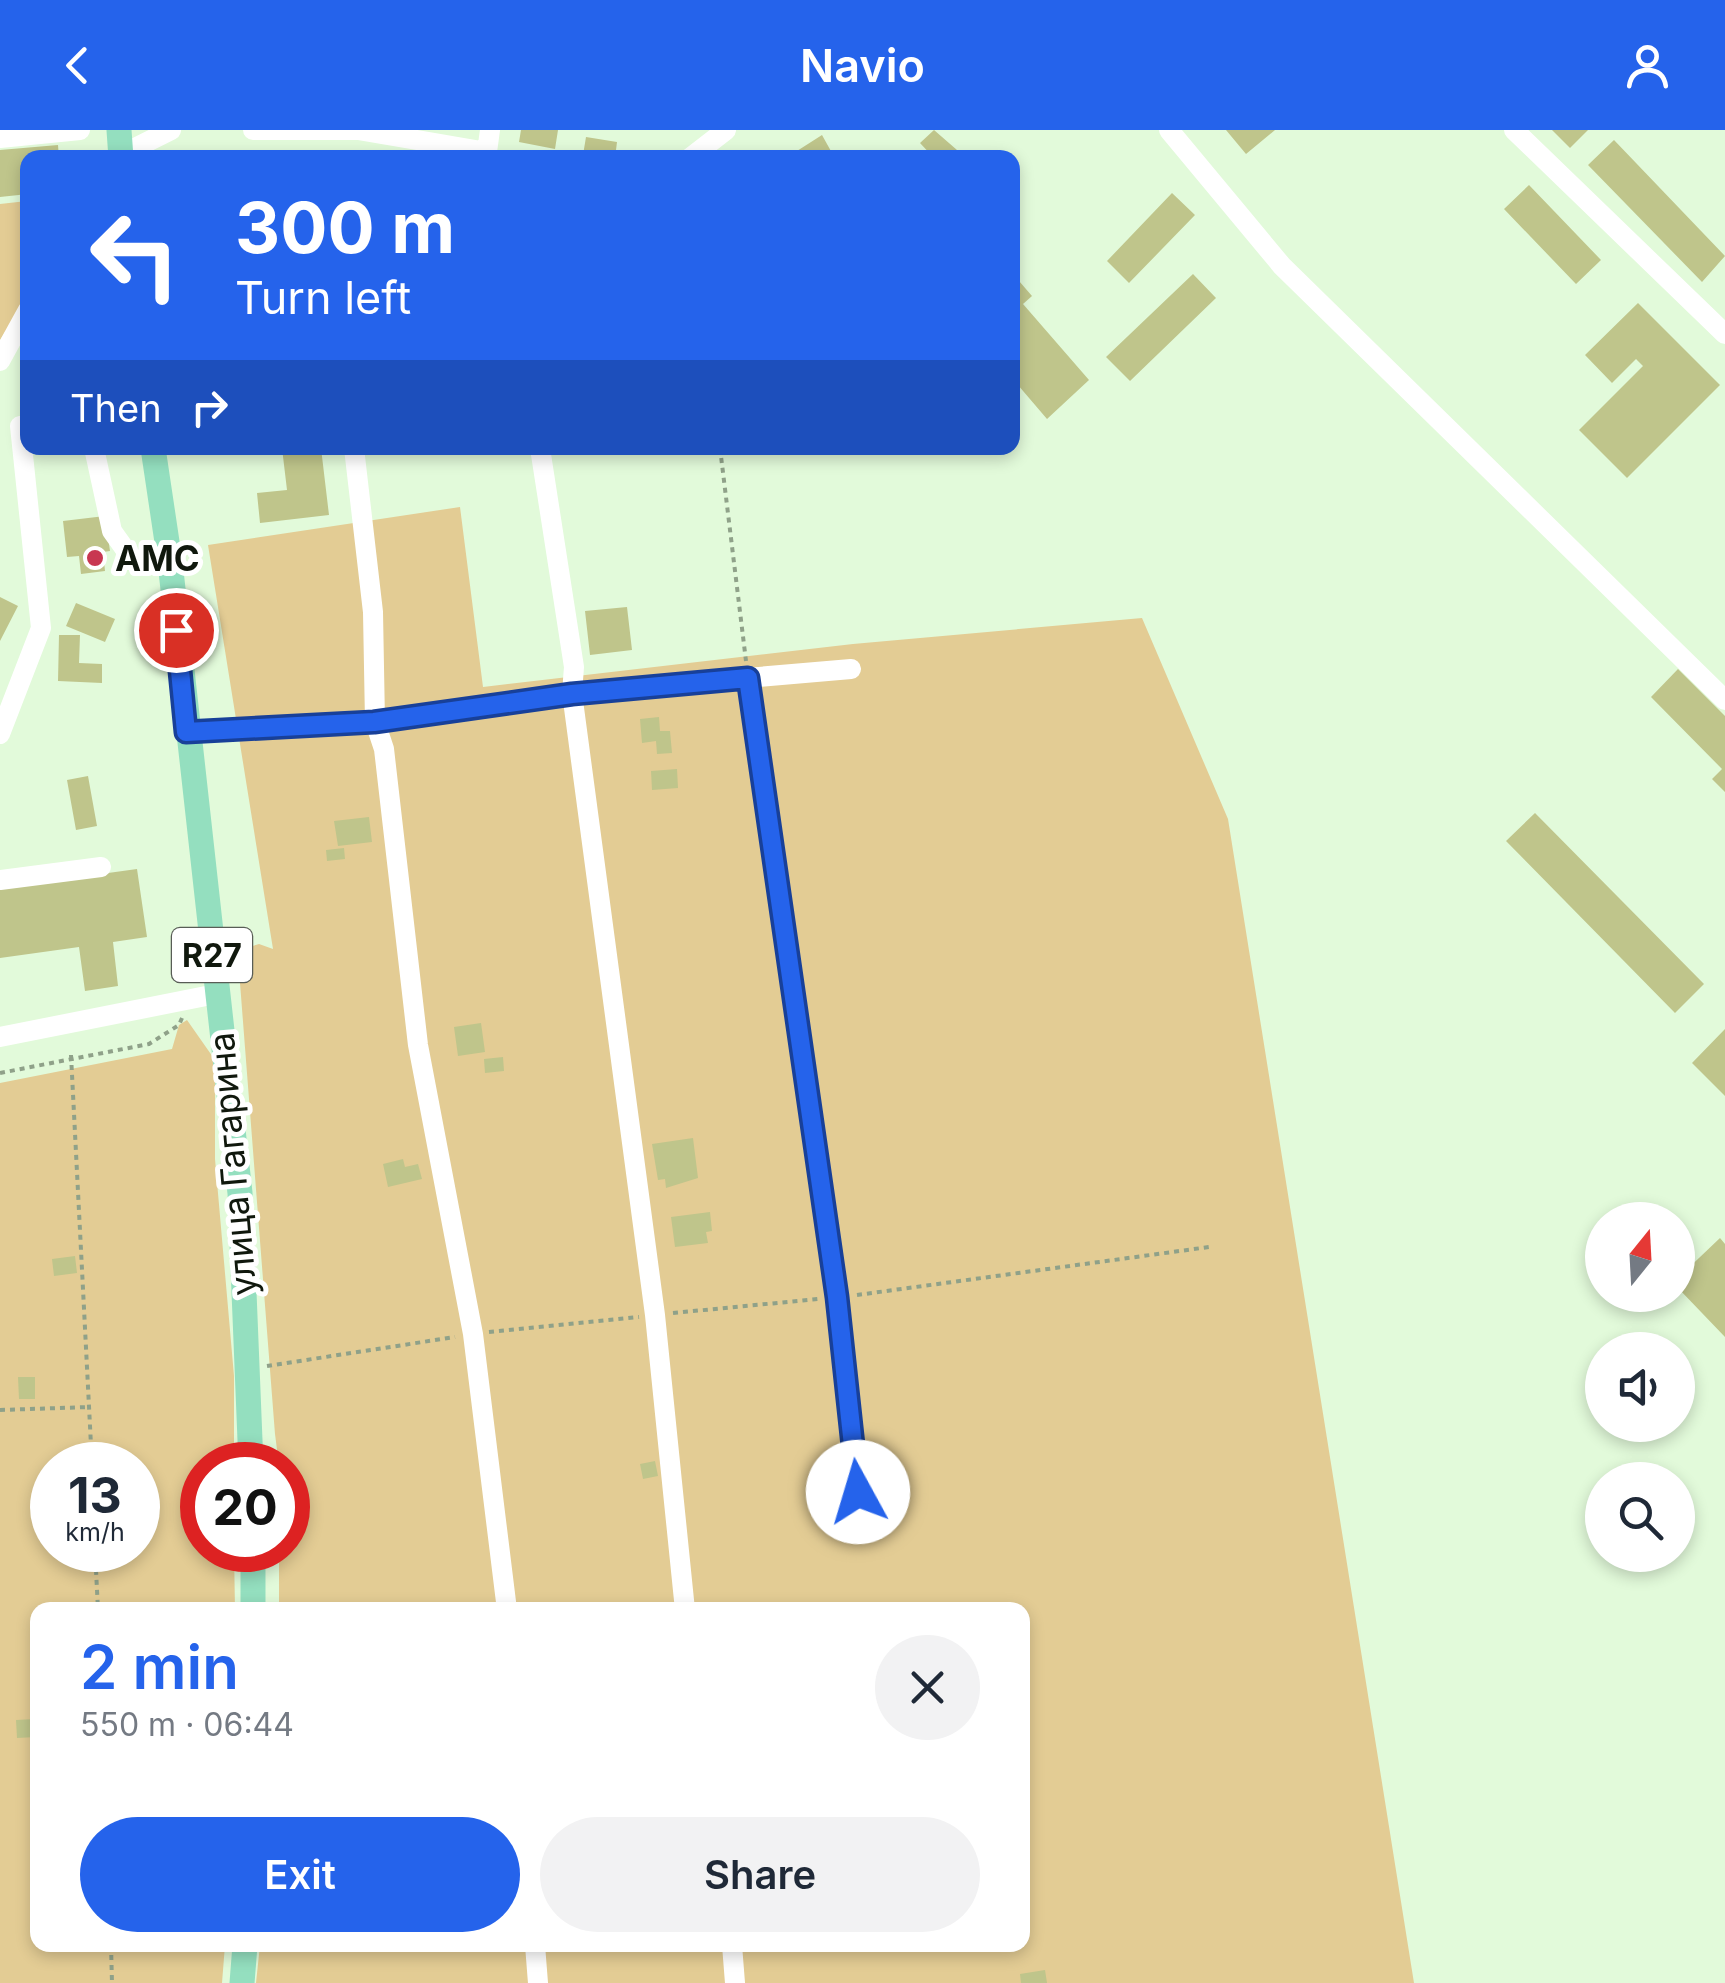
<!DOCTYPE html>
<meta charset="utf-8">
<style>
:root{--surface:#fff;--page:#f2f2f3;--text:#1f2937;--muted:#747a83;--accent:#2563eb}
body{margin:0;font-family:Inter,sans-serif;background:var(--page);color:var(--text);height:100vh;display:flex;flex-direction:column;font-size:38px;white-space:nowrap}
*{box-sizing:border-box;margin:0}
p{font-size:32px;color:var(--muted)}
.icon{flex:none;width:55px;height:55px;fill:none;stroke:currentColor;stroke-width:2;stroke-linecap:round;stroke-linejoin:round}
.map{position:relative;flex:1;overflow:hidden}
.panel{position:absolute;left:30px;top:1472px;width:1000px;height:350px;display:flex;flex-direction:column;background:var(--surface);border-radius:20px;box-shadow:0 5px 15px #0003}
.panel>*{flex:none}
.guide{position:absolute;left:20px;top:20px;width:1000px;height:305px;border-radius:20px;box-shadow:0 5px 15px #0003;background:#2563eb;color:#fff;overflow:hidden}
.needle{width:65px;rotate:18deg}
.tools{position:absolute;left:1585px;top:1072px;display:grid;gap:20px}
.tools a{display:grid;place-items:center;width:110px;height:110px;border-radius:50%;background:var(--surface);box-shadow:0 5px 15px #0003;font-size:50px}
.speed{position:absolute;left:30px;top:1312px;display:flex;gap:20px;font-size:50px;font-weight:700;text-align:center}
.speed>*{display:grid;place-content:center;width:130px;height:130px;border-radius:50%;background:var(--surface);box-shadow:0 5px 15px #0003;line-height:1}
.speed small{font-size:25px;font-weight:400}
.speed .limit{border:15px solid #d22;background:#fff;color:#111}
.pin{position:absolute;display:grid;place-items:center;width:85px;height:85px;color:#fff;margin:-42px;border:5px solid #fff;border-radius:50%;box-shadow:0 2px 10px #0007}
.me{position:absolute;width:110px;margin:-55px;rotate:354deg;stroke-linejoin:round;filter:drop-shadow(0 0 8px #0008)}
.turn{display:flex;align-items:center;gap:35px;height:210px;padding:0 50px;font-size:45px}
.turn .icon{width:130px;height:130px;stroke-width:2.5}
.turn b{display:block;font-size:70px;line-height:85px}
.then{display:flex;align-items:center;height:95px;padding:0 50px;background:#0003;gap:20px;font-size:38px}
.round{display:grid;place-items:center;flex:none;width:105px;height:105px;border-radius:52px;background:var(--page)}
.headline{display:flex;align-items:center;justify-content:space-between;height:170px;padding:0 50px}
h1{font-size:60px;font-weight:600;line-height:75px;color:var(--accent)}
.primary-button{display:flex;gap:20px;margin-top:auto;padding:20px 50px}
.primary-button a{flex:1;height:115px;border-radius:60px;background:var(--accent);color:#fff;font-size:40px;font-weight:600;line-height:115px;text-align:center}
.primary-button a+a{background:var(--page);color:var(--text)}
header{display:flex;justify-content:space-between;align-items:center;height:130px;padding:0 50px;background:var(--accent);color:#fff;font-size:45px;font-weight:600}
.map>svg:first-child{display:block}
.green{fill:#e3cc94;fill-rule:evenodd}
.building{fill:#bfc58b}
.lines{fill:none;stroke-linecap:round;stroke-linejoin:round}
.path{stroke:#8fa189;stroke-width:4;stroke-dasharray:5 5;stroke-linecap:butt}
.minor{stroke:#fff;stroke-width:20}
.major{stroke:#94dfbf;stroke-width:25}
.route-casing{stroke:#184099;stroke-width:25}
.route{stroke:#2563eb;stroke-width:18}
.poi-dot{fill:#c83751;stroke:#fff;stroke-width:4}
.labels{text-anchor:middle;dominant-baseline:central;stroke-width:10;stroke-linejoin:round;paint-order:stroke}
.shield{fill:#fff;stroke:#585d56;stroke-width:2.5}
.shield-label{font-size:32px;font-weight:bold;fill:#10180d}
.poi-label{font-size:35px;font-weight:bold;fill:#10180d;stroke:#fff;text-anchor:start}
.street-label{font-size:35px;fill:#10180d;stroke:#fff}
</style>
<header><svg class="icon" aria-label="back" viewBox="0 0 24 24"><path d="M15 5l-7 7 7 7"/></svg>Navio<svg class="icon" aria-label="person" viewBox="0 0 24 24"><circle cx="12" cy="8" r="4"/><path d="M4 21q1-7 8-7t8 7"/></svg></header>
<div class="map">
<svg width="1725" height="1853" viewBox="0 0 1725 1853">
<rect width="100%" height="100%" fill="#e2fada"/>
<path class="green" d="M27,71V168L0,210V74Z
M460,377L483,557L853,514L1142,488L1228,689L1414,1853H256L260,1815H1022V1480H279V1420H288V1335H279L275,1304L240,853L243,819L259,814L273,819L208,415Z
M187,890L215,930V1029L234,1246V1335H202V1420H234L235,1480H38V1815H225L222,1853H0V953L172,919L179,895ZM52,1335H138V1420H52Z"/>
<path class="building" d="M521,0H558L555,19L519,12Z
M934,0L957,20L949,28H934L920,13Z
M1226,0H1275L1246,24Z
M1552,0H1588L1570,18Z
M822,5L832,23L825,28H786Z
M586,7L617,12L615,28L583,25Z
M1614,10L1725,126L1702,152L1588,35Z
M58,15L59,28H28V64L0,67V20Z
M1529,55L1601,130L1576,154L1504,79Z
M1172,63L1195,85L1129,153L1107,131Z
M1012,143L1032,166L1023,174L1089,250L1047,289L1012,248Z
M1193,144L1216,168L1130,251L1106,227Z
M1638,173L1720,255L1627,348L1579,300L1643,236L1636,229L1612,253L1585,225Z
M282,318H321L329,385L260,393L257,363L287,360Z
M105,386L110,421L103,422L105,441L81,444L79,426L67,427L63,391Z
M0,467L18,476L0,511Z
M76,473L115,489L105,512L66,496Z
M627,477L632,520L590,525L585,481Z
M59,505H80L79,533L102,534V553L58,551Z
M1678,539L1725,586V662L1712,649L1722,639L1651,567Z
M659,587L660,601H670L672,623L657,624L656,611L642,613L640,589Z
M677,639L678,658L652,660L651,641Z
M88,646L97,696L76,700L67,650Z
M1535,683L1704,854L1675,883L1506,711Z
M369,687L372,712L338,716L334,691Z
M344,718L345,729L327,731L326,720Z
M137,739L147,807L113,812L118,856L85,861L79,817L0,828V758Z
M481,893L485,922L458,926L454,897Z
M1725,899V966L1692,933Z
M503,927L504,941L485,943L484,929Z
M693,1008L698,1048L666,1058L665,1049L658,1050L652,1014Z
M403,1029L405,1037L418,1034L422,1049L388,1057L383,1034Z
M710,1082L712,1101L706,1102L708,1113L675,1117L671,1087Z
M1720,1108L1725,1114V1207L1678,1158V1148Z
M75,1126L77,1143L54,1146L52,1129Z
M18,1247H35V1269H19Z
M655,1331L658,1346L643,1349L640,1334Z
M35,1589L36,1607L17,1608L16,1590Z
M1045,1840L1047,1853H1021L1020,1844Z"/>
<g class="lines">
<path class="path" d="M720,318L746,531
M71,925L92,1335
M0,943L149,914L179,895L182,888
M857,1165L1209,1117
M673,1183L818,1169
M489,1202L639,1187
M267,1236L455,1207
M0,1280L90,1277
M95,1420L98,1480
M111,1815L112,1853"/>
<path class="minor" d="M253,0H358L487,22L490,0
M1169,0L1282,136L1725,570
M1514,0L1725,204
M0,8L80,0
M121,25L171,0
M690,28L726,0
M0,231L28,180
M94,318L112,401L132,429L170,432
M354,318L373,482L375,592L384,619L418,915L473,1204L507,1480
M540,318L574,537L572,563L655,1185L685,1480
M748,548L837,1167L863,1401
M186,602L375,592L572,563L851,539
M0,604L41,498L20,296
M0,750L101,737
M0,907L216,864
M535,1815L538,1853
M732,1815L735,1853"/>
<path class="major" d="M119,0L121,28
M153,318L170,432L240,1063L251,1335
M253,1420V1480
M242,1853L245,1815"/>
</g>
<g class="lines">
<g class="route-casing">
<path id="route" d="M176,500L186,602L374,592L572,564L748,548L837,1167L858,1362"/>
</g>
<use href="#route" class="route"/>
</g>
<circle class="poi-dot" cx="95" cy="428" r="10"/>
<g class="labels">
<rect class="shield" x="172" y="798" width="80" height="54" rx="8"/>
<g class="shield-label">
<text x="212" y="825">R27</text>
</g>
<g class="poi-label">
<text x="115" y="428">AMC</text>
</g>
<g class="street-label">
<text transform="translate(232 1034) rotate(-95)">улица Гагарина</text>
</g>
</g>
</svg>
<div class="tools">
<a><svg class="needle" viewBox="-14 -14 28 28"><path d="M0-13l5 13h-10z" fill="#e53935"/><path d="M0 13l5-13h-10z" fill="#747a83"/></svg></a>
<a><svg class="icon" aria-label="sound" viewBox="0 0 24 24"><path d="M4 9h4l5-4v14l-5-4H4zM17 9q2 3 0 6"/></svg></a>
<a><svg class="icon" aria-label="search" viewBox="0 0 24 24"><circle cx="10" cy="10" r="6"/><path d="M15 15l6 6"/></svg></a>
</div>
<div class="speed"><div>13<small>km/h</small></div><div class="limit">20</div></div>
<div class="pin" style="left:176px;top:500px;background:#d93025"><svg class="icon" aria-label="arrive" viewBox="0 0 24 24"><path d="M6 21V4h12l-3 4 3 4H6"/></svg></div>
<svg class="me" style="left:858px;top:1362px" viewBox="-20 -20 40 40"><circle r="19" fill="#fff"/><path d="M0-13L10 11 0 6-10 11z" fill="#2563eb"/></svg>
<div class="guide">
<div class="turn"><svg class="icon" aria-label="left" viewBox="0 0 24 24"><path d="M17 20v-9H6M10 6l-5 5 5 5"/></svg><div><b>300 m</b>Turn left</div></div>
<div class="then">Then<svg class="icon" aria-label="right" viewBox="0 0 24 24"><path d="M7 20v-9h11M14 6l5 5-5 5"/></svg></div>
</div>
<section class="panel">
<div class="headline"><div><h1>2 min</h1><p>550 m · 06:44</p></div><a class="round"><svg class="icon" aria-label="close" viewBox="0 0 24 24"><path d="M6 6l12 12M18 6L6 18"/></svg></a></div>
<div class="primary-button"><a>Exit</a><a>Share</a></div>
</section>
</div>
